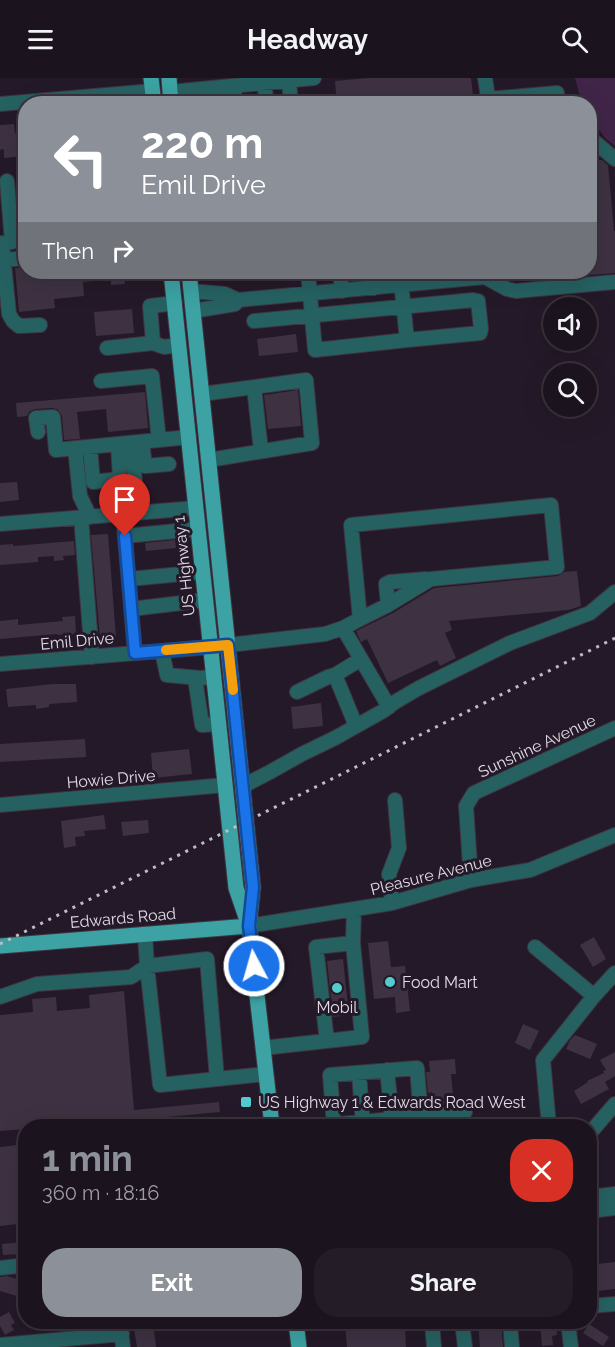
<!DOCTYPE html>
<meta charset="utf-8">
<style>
:root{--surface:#1b131e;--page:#241c27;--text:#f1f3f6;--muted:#a09ea4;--line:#39323c;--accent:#8c9099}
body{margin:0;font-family:Raleway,sans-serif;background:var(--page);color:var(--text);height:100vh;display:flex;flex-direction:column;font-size:22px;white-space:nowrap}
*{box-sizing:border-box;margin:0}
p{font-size:20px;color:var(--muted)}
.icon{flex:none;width:33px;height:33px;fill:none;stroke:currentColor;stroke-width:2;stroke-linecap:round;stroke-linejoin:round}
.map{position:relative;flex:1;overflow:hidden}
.sheet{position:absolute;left:18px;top:1041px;width:579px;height:210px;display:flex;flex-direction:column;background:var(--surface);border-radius:24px;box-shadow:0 6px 24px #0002,0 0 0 2px var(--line)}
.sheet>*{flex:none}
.hud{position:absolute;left:18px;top:18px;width:579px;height:183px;border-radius:24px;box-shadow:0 6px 24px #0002,0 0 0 2px var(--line);background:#8c9099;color:#fff;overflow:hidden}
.buttons{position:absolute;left:543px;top:219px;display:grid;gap:12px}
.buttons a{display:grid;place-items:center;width:54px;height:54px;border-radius:50%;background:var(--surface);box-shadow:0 6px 24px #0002,0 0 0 2px var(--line);font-size:30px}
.pin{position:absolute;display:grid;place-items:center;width:51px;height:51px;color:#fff;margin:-62px -26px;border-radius:50% 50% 50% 0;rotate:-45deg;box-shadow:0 0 6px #0007}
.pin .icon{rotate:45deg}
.me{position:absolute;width:66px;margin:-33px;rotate:354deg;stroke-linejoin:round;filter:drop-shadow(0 0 4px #0008)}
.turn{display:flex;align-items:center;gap:21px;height:126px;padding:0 24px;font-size:27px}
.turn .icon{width:78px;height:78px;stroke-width:2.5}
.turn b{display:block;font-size:42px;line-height:51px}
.then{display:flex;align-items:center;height:57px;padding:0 24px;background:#0003;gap:12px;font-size:22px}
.round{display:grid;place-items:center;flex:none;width:63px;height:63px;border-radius:24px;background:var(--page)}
.headline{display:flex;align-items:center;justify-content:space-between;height:102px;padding:0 24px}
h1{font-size:36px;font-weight:700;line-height:45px;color:var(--accent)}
.primary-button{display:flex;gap:12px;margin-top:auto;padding:12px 24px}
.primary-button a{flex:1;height:69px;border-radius:24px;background:var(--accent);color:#fff;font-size:24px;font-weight:700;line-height:69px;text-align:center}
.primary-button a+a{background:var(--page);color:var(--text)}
header{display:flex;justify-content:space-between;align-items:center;height:78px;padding:0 24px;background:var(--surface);font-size:27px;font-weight:700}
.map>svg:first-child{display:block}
.green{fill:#412549}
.building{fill:#3e3242}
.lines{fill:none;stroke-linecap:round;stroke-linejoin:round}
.minor-casing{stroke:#3f3442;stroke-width:16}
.major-casing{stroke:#3f3442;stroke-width:17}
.minor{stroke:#266162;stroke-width:14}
.major{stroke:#3ca2a3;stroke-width:15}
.rail{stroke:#c2bac5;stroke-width:3;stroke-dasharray:3 6;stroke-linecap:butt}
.route-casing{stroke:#114b97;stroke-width:15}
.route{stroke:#1a73e8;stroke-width:10}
.slow{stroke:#f59e0b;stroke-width:10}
.poi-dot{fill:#52cdcf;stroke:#241928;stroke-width:2}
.labels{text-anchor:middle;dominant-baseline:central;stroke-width:6;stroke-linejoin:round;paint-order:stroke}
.street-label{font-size:16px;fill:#e2dae5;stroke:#241928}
.poi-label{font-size:16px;fill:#e2dae5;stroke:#241928;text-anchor:start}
</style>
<header><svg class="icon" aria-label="menu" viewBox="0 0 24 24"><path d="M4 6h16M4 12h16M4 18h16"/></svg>Headway<svg class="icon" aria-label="search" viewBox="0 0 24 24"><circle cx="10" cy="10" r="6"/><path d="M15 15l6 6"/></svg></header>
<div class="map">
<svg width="615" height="1269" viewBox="0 0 615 1269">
<rect width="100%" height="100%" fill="#241928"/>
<path class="green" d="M575,0H615V68L605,60L590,39V26L582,25Z"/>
<path class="building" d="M368,0H471L474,26H337L335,3Z
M14,46L15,55L22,54L24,78L4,80V71L0,72V47Z
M602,82L608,87L614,153H615V195L590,197V83Z
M26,189V194H130L131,199L124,200L125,206L111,207V201L83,204L84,218L54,221L55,230L19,234L15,190Z
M132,231L134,255L96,258L94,234Z
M296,256L298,274L259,278L257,261Z
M298,312L301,348L268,351L264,317Z
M145,314L148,350L108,354L106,331L77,334L80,361L64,362L62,338L57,331L52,330L35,331L30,333L27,338L17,339L16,325Z
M17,404L19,422L0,424V405Z
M108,456L116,559L100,560L91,457Z
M175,462L176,470L146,473L145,465Z
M74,463L75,477L63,478L64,482L54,483V478L38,479V484L0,487V467L13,466V468Z
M577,493L581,528L568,532L449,543L452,552L445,555L456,580L440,588L437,582L388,605L367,561L361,564L356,553L393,535L434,510L558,498L564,494Z
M75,538L76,556L58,557L57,556L0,561V543L18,541V547L63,543L62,539Z
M53,606H76L77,624L49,626V629L36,631V627L8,629L6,611Z
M321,625L323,648L293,651L291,629Z
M85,661L86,679L0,684V666Z
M189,671L192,696L153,700L151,675Z
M104,737L106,751L84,753L85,758L75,759L76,768L64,770L61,743Z
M148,742L149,755L123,758L121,744Z
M594,859L606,881L593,889L580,867Z
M388,863L391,889L405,888L410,933L396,935L395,919L374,921L368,865Z
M343,881L349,937L333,939L327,883Z
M124,913L134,1032L219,1024L220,1034L167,1039H117L113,1040L109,1044L55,1048H26V1051L0,1053V937L33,934L32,921L56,919L57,933L90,930L89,917Z
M523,946L539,953L530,972L515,965Z
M575,957L597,966L590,981L566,971L570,962Z
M615,974V998L605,1004L609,1011L581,1026L574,1013L588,1004L587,1003L604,995L603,993L606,992L600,982Z
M455,981L456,996H451L454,1026L433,1028L432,1014L428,1015L426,994H430L429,983Z
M536,1039L537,1048H506V1044Z
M26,1066V1145L0,1148V1069Z
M23,1164L24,1176L3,1177L2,1166Z
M615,1184V1211L590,1214V1187Z
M7,1198L17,1201L18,1198L26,1200V1215L22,1213L20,1219L0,1213V1199Z
M9,1234L15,1245L11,1247L14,1252L5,1257L0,1248V1239Z
M133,1244H160L162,1252L154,1253L156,1269H137Z
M345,1244H423V1250L405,1252L406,1269H347Z
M478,1244H501L503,1269H480Z
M540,1244H556L557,1257L552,1258L553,1267L542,1268Z
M589,1246L609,1259L603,1268L583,1255Z"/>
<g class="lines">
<g class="minor-casing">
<path id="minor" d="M485,0L489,26
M289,3L291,26
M264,5L267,26
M234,8L236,26
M170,14L314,0
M488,21L557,15
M0,26L153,13
M590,60L615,81
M7,103L12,164
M2,165L9,236L13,243L19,248L40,247
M4,182L26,180
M308,194L315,272L407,262L400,194
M340,194L342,213
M373,194L374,210
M191,213L225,216L238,222
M175,225L150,228L153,265L164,269L179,267
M193,233L235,226L238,222L485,199L507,211L516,213L615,204
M254,243L473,222L478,223L481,251L480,255L407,262
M107,270L153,265
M101,303L152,298L159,362L189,359
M254,309L261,373
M202,316L306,302L312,365L209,382
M38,354L36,340L53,339L56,372L159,362
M142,364L145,388L169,386
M131,365L136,412
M90,369L93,404L120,401L118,366
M75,370L80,418L90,439
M123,436L135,575
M81,439L92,579
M0,446L196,430
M125,458L198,451
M129,501L203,494
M388,527L386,506L390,504L426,501
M131,531L206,522
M343,550L389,629
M162,573L167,597L200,600L214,599
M0,586L211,569L325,556L343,550L360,541L388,527L431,501L557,489L551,427L351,447L360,541
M335,597L361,581
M195,600L202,647L219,646
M297,614L328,599L335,597L356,648
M243,708L270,694L302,676L335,660L383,633L395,624L419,610L510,565L590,535L615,514
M0,727L225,707
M471,802L466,728L474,715L615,650
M392,825L389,796L399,770L395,722
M249,848L392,825L471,802L530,792L615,757
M535,869L594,918
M207,881L217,1001L160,1007L147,888Z
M0,919L37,906L131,899L147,888L145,856
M327,963L316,869L353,865
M263,970L362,959L353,865L354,831
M387,992L392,1041
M359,995L363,1048
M217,1001L266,996
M117,1048L136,1047L198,1048
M320,1048L465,1034
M334,1048L330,997L417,990L421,1039
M549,1048L543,982L594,918L615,895
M590,1055L615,1026
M590,1119L615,1116
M590,1133L615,1130
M0,1190L26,1187
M590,1228L615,1226
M120,1244L123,1269
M432,1244L434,1269
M462,1244L465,1269
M510,1244L512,1269
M568,1244L571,1269
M0,1267L122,1256"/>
</g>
<g class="major-casing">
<path id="major" d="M151,0L154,26
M169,0L171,26
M171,194L236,810L247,842
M189,194L253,809L249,848L272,1048
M0,868L249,848
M296,1244L299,1269"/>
</g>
<use href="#minor" class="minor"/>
<use href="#major" class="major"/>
<path class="rail" d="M0,866L615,560"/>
</g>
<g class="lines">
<g class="route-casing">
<path id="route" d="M125,458L135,575L228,567L253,809L249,848L254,888"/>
</g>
<use href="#route" class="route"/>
<path class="slow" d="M166,572L228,567L233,612"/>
</g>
<g class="poi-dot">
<circle cx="390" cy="904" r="6"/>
<circle cx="337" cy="910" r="6"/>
<rect x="240" y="1018" width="12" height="12" rx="3"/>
</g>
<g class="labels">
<g class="street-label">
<text transform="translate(184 488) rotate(-96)">US Highway 1</text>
<text transform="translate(77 563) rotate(-5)">Emil Drive</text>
<text transform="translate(537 668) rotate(-25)">Sunshine Avenue</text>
<text transform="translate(111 701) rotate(-5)">Howie Drive</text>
<text transform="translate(431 797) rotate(-14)">Pleasure Avenue</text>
<text transform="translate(123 840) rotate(-5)">Edwards Road</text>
</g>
<g class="poi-label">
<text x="402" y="904">Food Mart</text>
<text x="337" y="929" text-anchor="middle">Mobil</text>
<text x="258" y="1024">US Highway 1 &amp; Edwards Road West</text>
</g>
</g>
</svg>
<div class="buttons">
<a><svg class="icon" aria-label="sound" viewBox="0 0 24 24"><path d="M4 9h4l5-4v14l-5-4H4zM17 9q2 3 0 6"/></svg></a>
<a><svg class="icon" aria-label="search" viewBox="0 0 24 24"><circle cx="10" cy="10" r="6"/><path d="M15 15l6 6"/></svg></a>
</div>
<div class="pin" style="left:125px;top:458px;background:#d93025"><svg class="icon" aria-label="arrive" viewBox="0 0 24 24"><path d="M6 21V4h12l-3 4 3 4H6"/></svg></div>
<svg class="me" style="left:254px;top:888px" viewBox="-20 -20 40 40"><circle r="17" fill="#1a73e8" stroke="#fff" stroke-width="3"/><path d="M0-11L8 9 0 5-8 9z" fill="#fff"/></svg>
<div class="hud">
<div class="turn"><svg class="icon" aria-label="left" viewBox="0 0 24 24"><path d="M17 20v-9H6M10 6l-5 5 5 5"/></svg><div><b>220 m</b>Emil Drive</div></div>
<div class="then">Then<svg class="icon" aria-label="right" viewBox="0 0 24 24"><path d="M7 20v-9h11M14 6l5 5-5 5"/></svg></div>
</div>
<section class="sheet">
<div class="headline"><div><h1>1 min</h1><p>360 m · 18:16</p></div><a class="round" style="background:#d93025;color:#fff"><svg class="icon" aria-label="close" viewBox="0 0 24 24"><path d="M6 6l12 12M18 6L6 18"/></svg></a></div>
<div class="primary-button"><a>Exit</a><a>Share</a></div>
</section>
</div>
